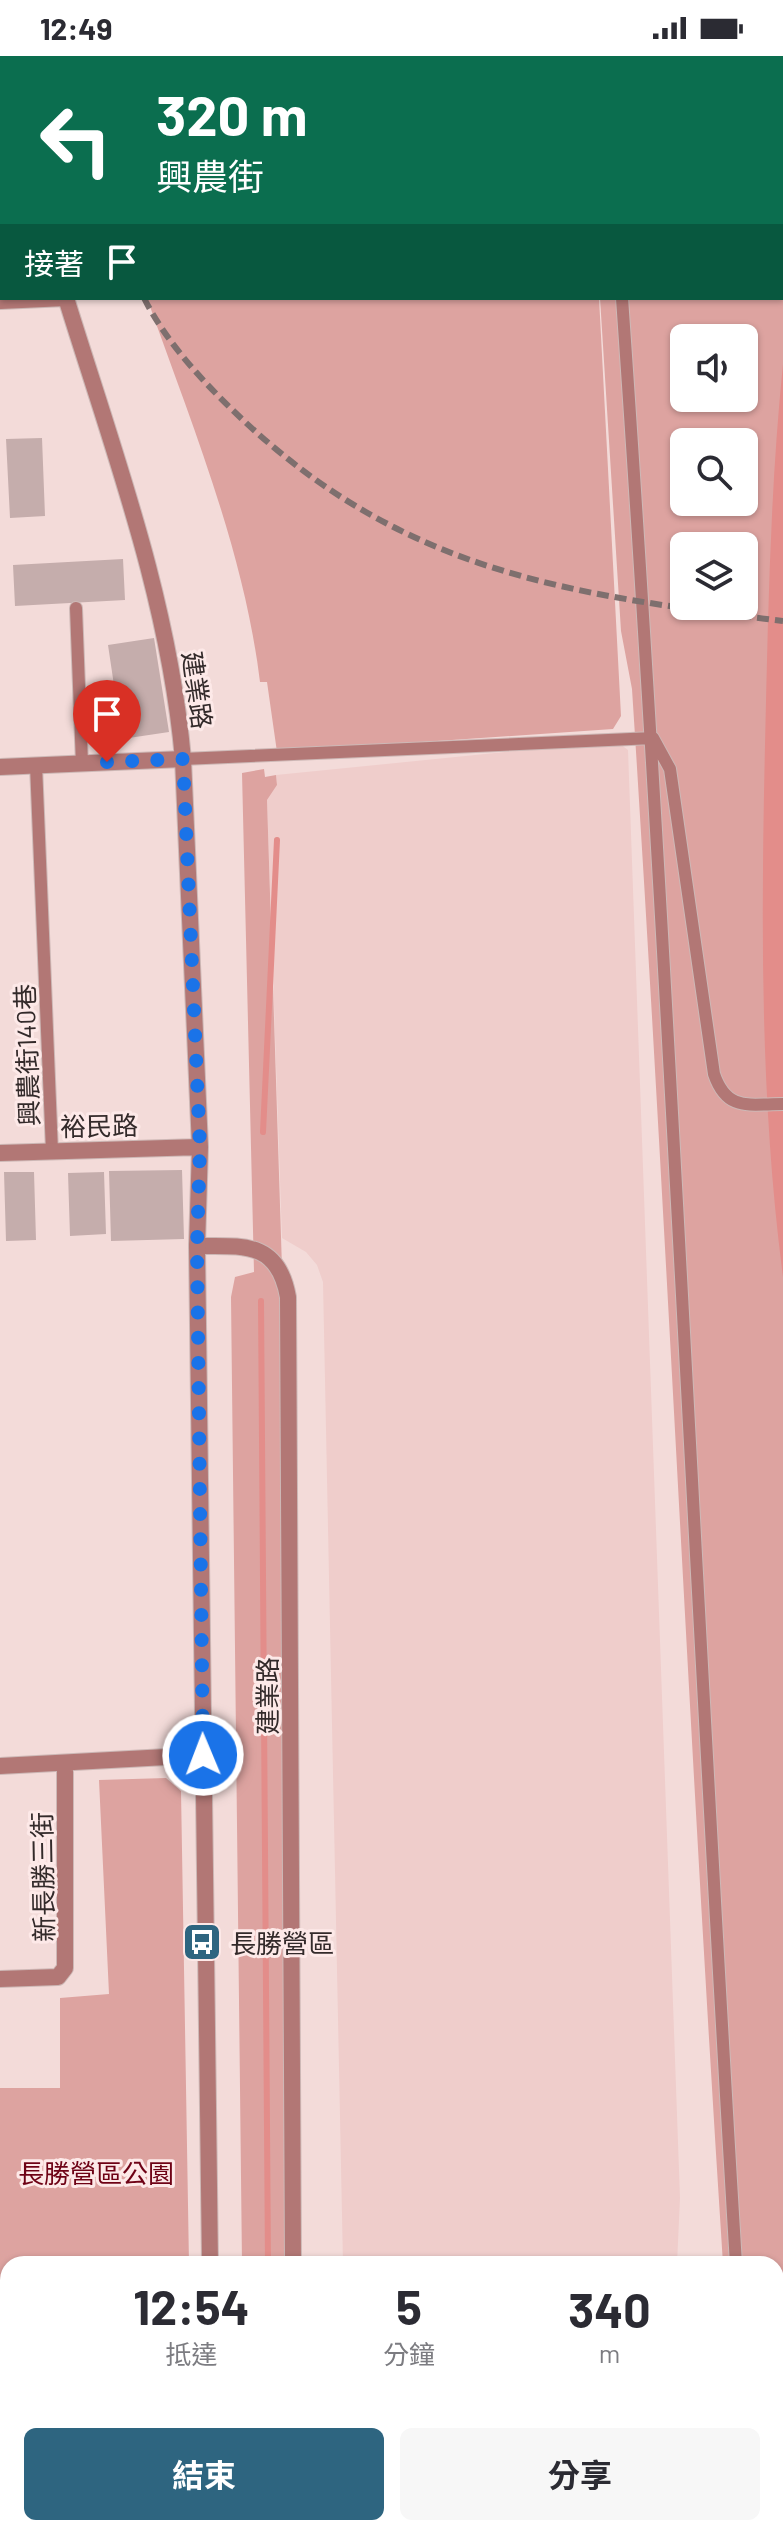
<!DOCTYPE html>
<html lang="zh-TW">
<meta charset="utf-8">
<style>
:root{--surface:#fff;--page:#f7f7f7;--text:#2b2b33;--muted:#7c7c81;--accent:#2e6580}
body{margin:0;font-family:Barlow,"Noto Sans TC",sans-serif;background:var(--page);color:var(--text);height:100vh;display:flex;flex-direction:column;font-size:30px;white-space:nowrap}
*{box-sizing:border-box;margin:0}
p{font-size:26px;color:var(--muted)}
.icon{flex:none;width:44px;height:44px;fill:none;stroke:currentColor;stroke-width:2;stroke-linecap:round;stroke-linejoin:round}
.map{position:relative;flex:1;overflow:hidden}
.details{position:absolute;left:0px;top:2200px;width:784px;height:280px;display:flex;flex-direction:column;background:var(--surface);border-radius:24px 24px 0 0;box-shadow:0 2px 6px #0004}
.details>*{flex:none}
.guide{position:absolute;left:0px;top:0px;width:784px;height:244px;box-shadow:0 2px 6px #0004;background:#0b6e4f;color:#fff;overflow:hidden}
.fabs{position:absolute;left:670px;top:268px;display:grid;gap:16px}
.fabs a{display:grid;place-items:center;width:88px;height:88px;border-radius:12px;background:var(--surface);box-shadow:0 2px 6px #0004;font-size:40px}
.pin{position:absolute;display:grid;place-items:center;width:68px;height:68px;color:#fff;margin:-82px -34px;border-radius:50% 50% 50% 0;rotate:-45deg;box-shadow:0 0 8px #0007}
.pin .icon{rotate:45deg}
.me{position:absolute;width:88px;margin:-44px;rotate:359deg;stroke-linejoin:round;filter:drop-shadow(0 0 6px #0008)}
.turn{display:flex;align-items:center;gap:28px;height:168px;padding:0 24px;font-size:36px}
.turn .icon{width:104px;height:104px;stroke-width:2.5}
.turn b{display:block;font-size:56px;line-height:68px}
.then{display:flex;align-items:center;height:76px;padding:0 24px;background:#0003;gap:16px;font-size:30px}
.eta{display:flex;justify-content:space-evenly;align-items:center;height:136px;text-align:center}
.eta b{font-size:48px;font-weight:700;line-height:56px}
.button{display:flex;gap:16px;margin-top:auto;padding:16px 24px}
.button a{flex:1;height:92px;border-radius:12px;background:var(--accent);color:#fff;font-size:32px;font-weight:700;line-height:92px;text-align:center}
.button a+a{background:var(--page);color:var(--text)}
.status{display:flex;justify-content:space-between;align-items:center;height:56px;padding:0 40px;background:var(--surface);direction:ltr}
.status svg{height:22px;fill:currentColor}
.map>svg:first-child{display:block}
.built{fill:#efcdcb}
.green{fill:#dda3a0;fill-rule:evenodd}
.water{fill:#e38d8a}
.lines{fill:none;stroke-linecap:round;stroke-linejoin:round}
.stream{stroke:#e38d8a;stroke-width:6}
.building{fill:#c5adac}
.service-casing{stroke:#cdb8b6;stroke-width:14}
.minor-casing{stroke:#cdb8b6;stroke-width:18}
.tertiary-casing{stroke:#cdb8b6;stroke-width:18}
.service{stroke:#b27775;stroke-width:12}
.minor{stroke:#b27775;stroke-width:16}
.tertiary{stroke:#b27775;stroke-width:16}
.rail{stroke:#7e6f6e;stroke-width:6;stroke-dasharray:12 6;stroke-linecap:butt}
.route{stroke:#1a73e8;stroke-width:14;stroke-dasharray:0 25.2}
.labels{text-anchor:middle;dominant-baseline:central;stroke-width:6;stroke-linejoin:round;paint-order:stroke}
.street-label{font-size:26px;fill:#332a2a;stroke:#fde9e8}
.poi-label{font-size:26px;fill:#332a2a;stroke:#fde9e8;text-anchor:start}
.park-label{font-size:26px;fill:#6e0215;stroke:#fde9e8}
</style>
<div class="status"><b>12:49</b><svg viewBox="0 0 49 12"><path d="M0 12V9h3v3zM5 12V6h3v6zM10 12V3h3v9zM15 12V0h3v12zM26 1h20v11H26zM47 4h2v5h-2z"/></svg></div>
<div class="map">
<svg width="783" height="2480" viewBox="0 0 783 2480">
<rect width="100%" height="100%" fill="#f3dbd9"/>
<path class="built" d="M616,685L628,694L680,2142L677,2208H343L323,1226L317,1209L306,1196L282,1182L267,744L277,729L276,719Z
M350,2472H582L571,2480H351Z"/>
<path class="green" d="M74,0H783V2480H741L740,2472H776V2208H723C689,1683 666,1158 632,633L621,575L600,242H782V2ZM684,282H744V342H684ZM684,386H744V446H684ZM684,490H744V550H684Z
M147,242H599L621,660L613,673L277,696L267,626H260C244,494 191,367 147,242Z
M264,713L265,721L276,719L277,729L267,744L283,1243L291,2208H242L231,1241L235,1221L254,1216L242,717Z
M166,1722L181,1735L189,2208H8V2334H0V2032H60V1942L109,1938L99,1724Z"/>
<path class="water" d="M783,308V1221C760,1045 761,867 765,689C768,562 770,435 783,308Z"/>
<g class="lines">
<path class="stream" d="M263,1076L277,784
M261,1245L268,2208
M270,2472V2480"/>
</g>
<path class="building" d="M42,382L45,460L10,462L6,383Z
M123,503L125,544L15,550L13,509Z
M154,582L169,676L122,683L108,589Z
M182,1114L184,1183L111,1185L109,1115Z
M4,1116H34L36,1184L6,1185Z
M104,1116L106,1178L70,1180L68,1117Z"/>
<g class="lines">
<g class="service-casing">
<path id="service" d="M605,0V2
M622,242C668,897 696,1553 736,2208
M76,552L82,708
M183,703L653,682L670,713L714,1018C727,1056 749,1048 783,1048
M36,709L52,1095
M752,2472V2480"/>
</g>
<g class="minor-casing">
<path id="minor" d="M0,245L66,242
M0,711L183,703
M197,1190C244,1190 278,1185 288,1241L293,2208
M0,1710L203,1699
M0,1923L58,1921L65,1912V1707
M307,2472L310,2480"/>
</g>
<g class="tertiary-casing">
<path id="tertiary" d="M0,59L2,64
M66,242C113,394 169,543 183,703L200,1091L197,1190L210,2208
M0,1097L200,1091
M214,2472V2480"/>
</g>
<use href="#service" class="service"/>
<use href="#minor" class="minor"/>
<use href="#tertiary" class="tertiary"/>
<path class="rail" d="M48,0L49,2
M144,242C167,288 206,329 243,364C406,517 571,539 783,565"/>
</g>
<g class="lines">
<path class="route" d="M107,706L183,703L200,1091L197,1190L203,1699"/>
</g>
<defs>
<g id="bus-square" transform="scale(2)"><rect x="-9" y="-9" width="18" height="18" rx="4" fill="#2e6580" stroke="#fde9e8"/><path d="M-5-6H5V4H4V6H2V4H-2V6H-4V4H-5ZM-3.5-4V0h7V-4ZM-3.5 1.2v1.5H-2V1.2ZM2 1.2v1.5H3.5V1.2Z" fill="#fff"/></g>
</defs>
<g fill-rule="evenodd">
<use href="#bus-square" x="202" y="1886"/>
</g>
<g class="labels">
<g class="street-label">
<text transform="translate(198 634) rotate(82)">建業路</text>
<text transform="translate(26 999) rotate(-92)">興農街140巷</text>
<text transform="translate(99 1069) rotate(-1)">裕民路</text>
<text transform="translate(266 1640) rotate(-90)">建業路</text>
<text transform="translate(42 1821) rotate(-91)">新長勝三街</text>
</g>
<g class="poi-label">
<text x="230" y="1886">長勝營區</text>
</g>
<g class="park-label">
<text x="96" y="2116">長勝營區公園</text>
</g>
</g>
</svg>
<div class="fabs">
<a><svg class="icon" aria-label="sound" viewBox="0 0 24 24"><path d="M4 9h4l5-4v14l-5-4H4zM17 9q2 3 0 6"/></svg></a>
<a><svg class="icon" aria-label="search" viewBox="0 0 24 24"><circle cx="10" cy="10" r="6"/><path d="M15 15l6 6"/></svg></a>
<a><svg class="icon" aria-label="layers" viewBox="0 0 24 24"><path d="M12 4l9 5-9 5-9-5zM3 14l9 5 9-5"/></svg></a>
</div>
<div class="pin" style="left:107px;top:706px;background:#d93025"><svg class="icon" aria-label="arrive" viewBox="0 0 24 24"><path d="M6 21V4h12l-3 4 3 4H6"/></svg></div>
<svg class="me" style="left:203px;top:1699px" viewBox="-20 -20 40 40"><circle r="17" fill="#1a73e8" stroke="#fff" stroke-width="3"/><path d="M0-11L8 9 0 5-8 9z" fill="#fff"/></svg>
<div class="guide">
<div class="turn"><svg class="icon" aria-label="left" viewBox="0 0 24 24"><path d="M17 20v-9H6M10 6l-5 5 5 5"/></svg><div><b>320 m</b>興農街</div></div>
<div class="then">接著<svg class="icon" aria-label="arrive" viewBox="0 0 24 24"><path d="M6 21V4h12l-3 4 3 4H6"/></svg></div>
</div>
<section class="details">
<div class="eta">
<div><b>12:54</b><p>抵達</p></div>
<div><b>5</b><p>分鐘</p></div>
<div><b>340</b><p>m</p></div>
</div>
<div class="button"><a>結束</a><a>分享</a></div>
</section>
</div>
